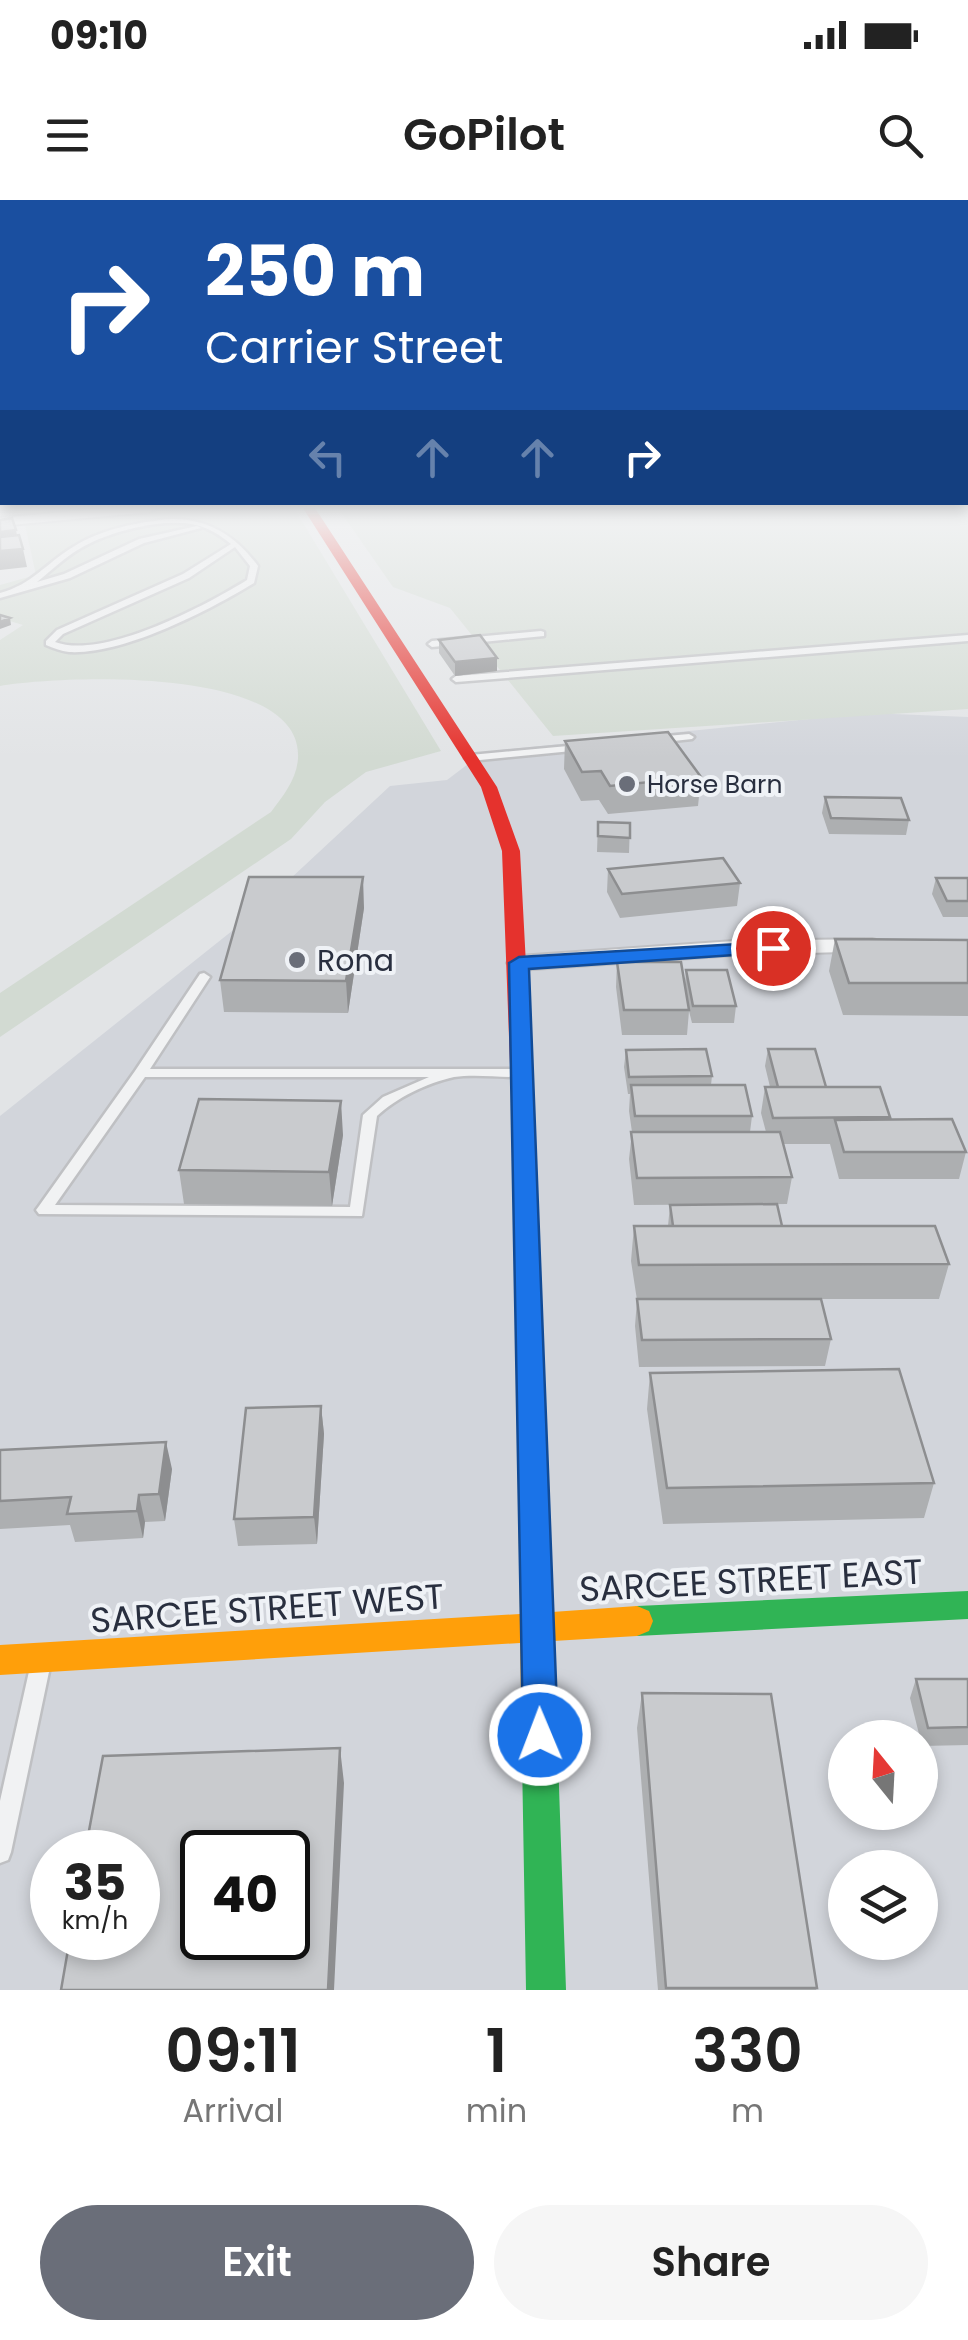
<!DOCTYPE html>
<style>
:root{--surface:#fff;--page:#f6f6f6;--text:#222;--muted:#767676;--accent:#6a6e79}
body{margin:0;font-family:Poppins,sans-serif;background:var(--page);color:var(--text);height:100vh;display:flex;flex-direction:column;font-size:38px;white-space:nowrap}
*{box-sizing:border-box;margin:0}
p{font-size:32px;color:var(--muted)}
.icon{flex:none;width:55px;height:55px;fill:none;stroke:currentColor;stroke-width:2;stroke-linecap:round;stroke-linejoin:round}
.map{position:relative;height:1790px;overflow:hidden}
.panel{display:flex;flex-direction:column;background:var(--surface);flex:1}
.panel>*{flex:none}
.guide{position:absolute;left:0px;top:0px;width:970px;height:305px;box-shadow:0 5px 15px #0003;background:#1a4fa0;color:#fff;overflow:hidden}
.needle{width:65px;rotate:342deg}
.buttons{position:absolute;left:828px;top:1520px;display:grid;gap:20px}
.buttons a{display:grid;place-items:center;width:110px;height:110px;border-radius:50%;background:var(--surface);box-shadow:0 5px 15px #0003;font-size:50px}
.speed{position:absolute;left:30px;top:1630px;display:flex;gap:20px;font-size:50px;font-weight:700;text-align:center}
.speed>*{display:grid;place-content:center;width:130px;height:130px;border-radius:50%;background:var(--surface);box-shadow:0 5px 15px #0003;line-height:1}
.speed small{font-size:25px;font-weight:400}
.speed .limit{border:5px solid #111;border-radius:15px;background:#fff;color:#111}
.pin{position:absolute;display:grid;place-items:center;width:85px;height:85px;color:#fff;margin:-42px;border:5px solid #fff;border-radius:50%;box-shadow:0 2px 10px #0007}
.me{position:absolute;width:110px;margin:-55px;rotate:359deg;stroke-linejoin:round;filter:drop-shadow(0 0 8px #0008)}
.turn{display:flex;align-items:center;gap:35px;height:210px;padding:0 40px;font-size:45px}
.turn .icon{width:130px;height:130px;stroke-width:2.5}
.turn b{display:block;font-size:70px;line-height:85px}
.lanes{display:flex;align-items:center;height:95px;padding:0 40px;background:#0003;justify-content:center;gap:50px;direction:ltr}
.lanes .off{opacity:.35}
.eta{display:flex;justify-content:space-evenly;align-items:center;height:170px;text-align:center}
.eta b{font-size:60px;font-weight:600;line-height:70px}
.cta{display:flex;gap:20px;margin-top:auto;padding:20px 40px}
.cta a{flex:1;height:115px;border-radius:60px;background:var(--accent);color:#fff;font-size:40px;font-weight:600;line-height:115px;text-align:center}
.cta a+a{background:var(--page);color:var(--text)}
.status{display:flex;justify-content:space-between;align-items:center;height:70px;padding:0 50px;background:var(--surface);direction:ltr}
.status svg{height:28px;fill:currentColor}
header{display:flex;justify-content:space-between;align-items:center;height:130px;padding:0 40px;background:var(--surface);font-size:45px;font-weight:600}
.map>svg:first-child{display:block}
.built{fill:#d2d5db;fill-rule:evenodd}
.green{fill:#d2dad2}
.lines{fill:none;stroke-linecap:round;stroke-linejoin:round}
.lane-casing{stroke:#bfc0c3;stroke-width:5}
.street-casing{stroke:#bfc0c3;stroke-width:4}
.lane{fill:#f1f2f3;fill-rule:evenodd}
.street{fill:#f1f2f3;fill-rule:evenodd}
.fast{fill:#30b455;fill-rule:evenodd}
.slow{fill:#ff9f0a;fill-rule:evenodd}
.jam{fill:#e5322d;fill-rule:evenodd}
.wall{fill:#adafb1}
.shaded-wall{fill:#8d8e90}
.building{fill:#c9cbce;stroke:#8d8e90;stroke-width:2.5;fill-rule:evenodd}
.route{fill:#1a73e8;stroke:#114b97;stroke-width:2.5}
.poi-dot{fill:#6a6e79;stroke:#eff2f6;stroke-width:4}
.labels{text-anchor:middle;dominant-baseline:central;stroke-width:8;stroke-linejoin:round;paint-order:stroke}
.far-poi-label{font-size:25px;fill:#292f3f;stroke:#eff2f6;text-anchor:start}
.poi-label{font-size:30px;fill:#292f3f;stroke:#eff2f6;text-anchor:start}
.near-street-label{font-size:35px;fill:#292f3f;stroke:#eff2f6}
</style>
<div class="status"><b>09:10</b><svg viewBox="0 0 49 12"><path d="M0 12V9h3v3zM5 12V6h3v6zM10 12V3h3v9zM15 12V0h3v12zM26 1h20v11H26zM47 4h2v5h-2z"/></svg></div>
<header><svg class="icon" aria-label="menu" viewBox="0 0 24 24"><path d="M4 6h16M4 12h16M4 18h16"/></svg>GoPilot<svg class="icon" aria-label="search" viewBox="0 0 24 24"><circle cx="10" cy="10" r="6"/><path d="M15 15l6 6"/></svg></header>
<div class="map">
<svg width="968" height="1790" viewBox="0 0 968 1790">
<rect width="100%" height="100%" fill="#e2e4e6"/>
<path class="built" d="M869,513L968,517V1790H0V916L247,719L390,586L447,580L472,561L501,550ZM845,1538H920V1612H845ZM52,1652H138V1738H52ZM202,1652H288V1738H202ZM845,1668H920V1742H845Z"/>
<path class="green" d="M205,308H294L441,551L366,572L325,602L291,639L0,837V793L271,612C283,596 297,579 298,558C303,464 57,476 0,486V440L23,425L0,418V385L36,375L25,325Z
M338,308L968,310V509L553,536L450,408L393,387Z"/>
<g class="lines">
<g class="lane-casing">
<path id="lane" d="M172,319C209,319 236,336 258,366L254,383C208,411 123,455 69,452C61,451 53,448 46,445V441L57,430L183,374L231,344C220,335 209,328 196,325C164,317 108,332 81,348C65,357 51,371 37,382L64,374L139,339L197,326L201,328L144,343L70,378L0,398V393C33,384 45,364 73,347C101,329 138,322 172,319ZM235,347L250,366L247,380C205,406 103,460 55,442L63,434L189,378Z
M541,431L544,432V436L432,447L428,444L432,441Z
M968,435V441L456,482L452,479L456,476Z
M689,534L694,537L692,539L655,543L650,540L655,537Z
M579,545L584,548L582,550L470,561L465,558L470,555Z
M204,773L210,777L150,869H517L524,873L517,877C497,877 473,874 454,877C427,883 396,898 377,916L362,1016L39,1014L36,1010L39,1006L135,871L200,774ZM145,877H429L383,897L363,915L350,1007L55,1005Z
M40,1458L47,1460L50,1467L11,1652L8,1660L0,1663V1601L30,1467L33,1460Z"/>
</g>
<g class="street-casing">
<path id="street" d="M107,308H157L150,312L0,326V318Z
M872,739L880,741L884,746L880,751L734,755L519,770L507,763L519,756L734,741Z"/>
</g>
<use href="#lane" class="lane"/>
<use href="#street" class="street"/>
<path class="fast" d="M968,1391V1419L637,1436L625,1431L621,1421L625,1411L637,1406Z
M540,1541L552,1546L558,1558L566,1790H526L522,1558L528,1546Z"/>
<path class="slow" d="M523,910L534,917L552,1412L637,1406L649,1411L653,1421L649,1431L637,1436L553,1441L558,1558L552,1570L540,1575L528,1570L522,1558L520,1443L0,1475V1445L520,1414L512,917Z"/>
<path class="jam" d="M303,308H315L497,587L520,651L534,917L531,922H515L512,917L502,651L481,587Z"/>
</g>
<path class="wall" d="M439,440L497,471L455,476L439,453Z
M565,541L701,577L698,606L608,614L599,600L581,601L564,569Z
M825,597L909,620L906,635L829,634L822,613Z
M598,622L630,623L629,653L597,652Z
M608,669L740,683L737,706L620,718L607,692Z
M936,678H968V717H943L932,694Z
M364,708L348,813L224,812L220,780Z
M835,739L968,740V816L843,815L829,771Z
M617,762L685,785L686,770L736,806L734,823H692L689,811L687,835H622L616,787Z
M768,849L826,887L890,917V919L966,952L959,979H839L830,944H783L792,977L787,1004L634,1005L629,959L632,932L629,911L630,894H628L624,867L626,850L712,876L711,885L752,916L750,932H766L761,913L765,887H770L765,866Z
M343,935L332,1006L184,1004L179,970Z
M670,1005L782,1026L949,1064L939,1099H821L831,1139L825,1166L639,1167L635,1126L637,1100L631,1061L634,1026H668Z
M650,1173L934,1283L924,1318L663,1324L647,1209Z
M321,1206L324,1234L317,1344L238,1346L234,1319Z
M0,1250L172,1269L165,1321L145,1322L143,1338L75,1342L70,1325L0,1329Z
M916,1479H968V1545L922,1546L910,1498Z
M642,1493L817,1788L816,1790H658L637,1528Z"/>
<path class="shaded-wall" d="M16,330L19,348L0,350V332Z
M23,349L27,367L0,370V351Z
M10,418L11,425L0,429V422Z
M497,458V471L455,476V462Z
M363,677L364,708L348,813L346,781Z
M341,901L343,935L332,1006L329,972Z
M321,1206L324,1234L317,1344L314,1317Z
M166,1242L172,1269L165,1321L159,1294Z
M139,1295L145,1322L143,1338L137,1311Z
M340,1548L344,1583L334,1790H328Z"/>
<path class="building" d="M12,318L16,330L0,332V320Z
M19,335L23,349L0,351V337Z
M0,415L10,418L0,422Z
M480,435L497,458L455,462L439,440Z
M668,532L701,577L610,586L601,571L582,572L565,541Z
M825,597L901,598L909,620L831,618Z
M598,622L630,623V638L598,636Z
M723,658L740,683L622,694L608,669Z
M249,677H363L346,781L220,780Z
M936,678H968V701H947Z
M835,739L968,740V783H849Z
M617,762H681L689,810H624Z
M686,770H727L736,806H693Z
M706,849L712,876L629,877L626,850Z
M768,849H815L826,887H778Z
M631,885H745L752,916H635Z
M765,887H880L890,917L773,918Z
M199,899L341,901L329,972L179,970Z
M952,919L966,952H844L835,920Z
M631,932H780L792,977L637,978Z
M777,1004L782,1026H673L670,1005Z
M634,1026H935L949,1064L639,1065Z
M637,1099H821L831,1139L642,1140Z
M899,1169L934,1283L667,1288L650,1173Z
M321,1206L314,1317L234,1319L246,1208Z
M166,1242L159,1294L139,1295L137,1311L67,1314L71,1297L0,1301V1250Z
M916,1479H968V1527L928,1528Z
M642,1493L771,1494L817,1788H666Z
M340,1548L328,1790H61L70,1738H138V1652H85L103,1556ZM202,1652H288V1738H202Z"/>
<linearGradient id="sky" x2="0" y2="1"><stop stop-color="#92b8de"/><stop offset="0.55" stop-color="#f2f3f4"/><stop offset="1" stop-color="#f2f3f4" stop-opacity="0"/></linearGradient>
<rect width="968" height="558" fill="url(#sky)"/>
<path class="route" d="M773,742L780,743V752L529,769L558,1535L553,1547L540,1552L528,1547L523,1535L509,763L519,757Z"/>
<g class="poi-dot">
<circle cx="627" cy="584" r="10"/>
<circle cx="297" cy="760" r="10"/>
</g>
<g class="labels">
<g class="far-poi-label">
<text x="647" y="584">Horse Barn</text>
</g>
<g class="poi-label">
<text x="317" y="760">Rona</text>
</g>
<g class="near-street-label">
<text transform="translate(751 1380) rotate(-3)">SARCEE STREET EAST</text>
<text transform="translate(267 1408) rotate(-4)">SARCEE STREET WEST</text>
</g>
</g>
</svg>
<div class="buttons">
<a><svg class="needle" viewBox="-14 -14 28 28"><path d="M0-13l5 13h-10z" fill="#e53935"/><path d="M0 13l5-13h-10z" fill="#767676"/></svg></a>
<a><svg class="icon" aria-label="layers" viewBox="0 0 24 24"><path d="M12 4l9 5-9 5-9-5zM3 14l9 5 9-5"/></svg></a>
</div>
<div class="speed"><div>35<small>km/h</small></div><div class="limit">40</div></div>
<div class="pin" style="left:773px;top:748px;background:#d93025"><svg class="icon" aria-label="arrive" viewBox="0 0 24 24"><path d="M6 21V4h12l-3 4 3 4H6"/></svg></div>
<svg class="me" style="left:540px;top:1535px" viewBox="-20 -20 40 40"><circle r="17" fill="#1a73e8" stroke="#fff" stroke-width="3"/><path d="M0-11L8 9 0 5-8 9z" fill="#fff"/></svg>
<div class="guide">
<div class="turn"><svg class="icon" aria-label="right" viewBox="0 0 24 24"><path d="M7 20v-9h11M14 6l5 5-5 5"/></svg><div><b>250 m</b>Carrier Street</div></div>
<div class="lanes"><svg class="icon off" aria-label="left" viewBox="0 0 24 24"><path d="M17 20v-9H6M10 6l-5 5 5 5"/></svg><svg class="icon off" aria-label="ahead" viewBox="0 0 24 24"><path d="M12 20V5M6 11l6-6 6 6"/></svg><svg class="icon off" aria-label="ahead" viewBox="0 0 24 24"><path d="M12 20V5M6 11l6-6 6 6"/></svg><svg class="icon" aria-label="right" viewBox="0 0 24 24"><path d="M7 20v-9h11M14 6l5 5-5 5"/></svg></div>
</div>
</div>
<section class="panel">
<div class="eta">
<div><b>09:11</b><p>Arrival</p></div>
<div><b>1</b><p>min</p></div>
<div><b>330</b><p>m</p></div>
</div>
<div class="cta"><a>Exit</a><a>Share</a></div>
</section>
